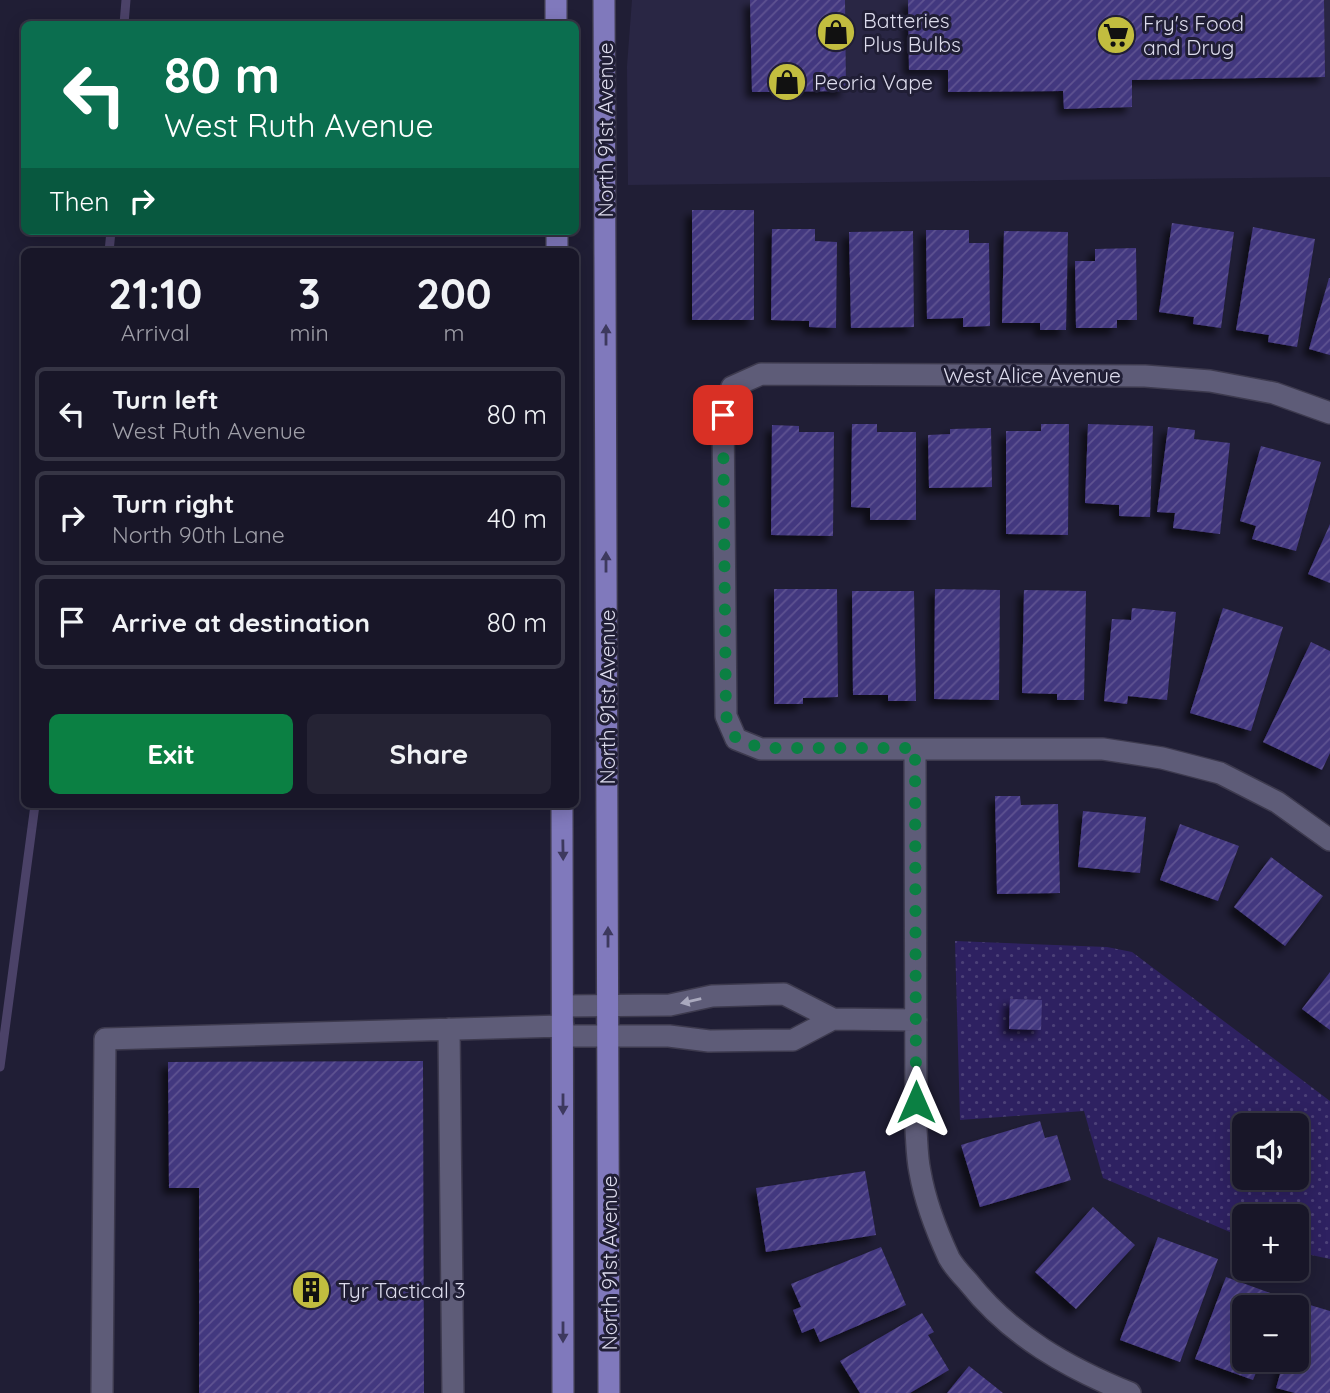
<!DOCTYPE html>
<meta charset="utf-8">
<style>
:root{--surface:#181628;--page:#252334;--text:#f1f3f6;--muted:#9f9fa8;--line:#363545;--accent:#0b8043}
body{margin:0;font-family:Quicksand,sans-serif;background:var(--page);color:var(--text);height:100vh;display:flex;flex-direction:column;font-size:26px;white-space:nowrap}
*{box-sizing:border-box;margin:0}
p{font-size:23px;color:var(--muted)}
.icon{flex:none;width:38px;height:38px;fill:none;stroke:currentColor;stroke-width:2;stroke-linecap:round;stroke-linejoin:round}
.map{position:relative;flex:1;overflow:hidden}
.side{position:absolute;left:21px;top:248px;width:558px;height:560px;display:flex;flex-direction:column;background:var(--surface);border-radius:10px;box-shadow:0 4px 18px #0003,0 0 0 2px var(--line)}
.side>*{flex:none}
.banner{position:absolute;left:21px;top:21px;width:558px;height:214px;border-radius:10px;box-shadow:0 4px 18px #0003,0 0 0 2px var(--line);background:#0b6e4f;color:#fff;overflow:hidden}
.controls{position:absolute;left:1232px;top:1113px;display:grid;gap:14px}
.controls a{display:grid;place-items:center;width:77px;height:77px;border-radius:10px;background:var(--surface);box-shadow:0 4px 18px #0003,0 0 0 2px var(--line);font-size:35px}
.pin{position:absolute;display:grid;place-items:center;width:60px;height:60px;color:#fff;margin:-30px;border-radius:14px;box-shadow:0 4px 10px #0006}
.me{position:absolute;width:77px;margin:-38px;rotate:0deg;stroke-linejoin:round;filter:drop-shadow(0 0 5px #0008)}
.turn{display:flex;align-items:center;gap:24px;height:147px;padding:0 28px;font-size:32px}
.turn .icon{width:91px;height:91px;stroke-width:2.5}
.turn b{display:block;font-size:49px;line-height:60px}
.then{display:flex;align-items:center;height:66px;padding:0 28px;background:#0003;gap:14px;font-size:26px}
.eta{display:flex;justify-content:space-evenly;align-items:center;height:119px;text-align:center}
.eta b{font-size:42px;font-weight:700;line-height:49px}
.action{display:flex;gap:14px;margin-top:auto;padding:14px 28px}
.action a{flex:1;height:80px;border-radius:10px;background:var(--accent);color:#fff;font-size:28px;font-weight:700;line-height:80px;text-align:center}
.action a+a{background:var(--page);color:var(--text)}
ul{padding:0;list-style:none}
li{display:flex;align-items:center;gap:21px;height:94px;margin:0 14px 10px;padding:0 14px;border:4px solid var(--line);border-radius:10px}
li div{flex:1}
li b{display:block;font-size:26px}
li em{font-style:normal}
.map>svg:first-child{display:block}
.built{fill:#292644}
.park{fill:url(#park-dots);fill-rule:evenodd}
.lines{fill:none;stroke-linecap:round;stroke-linejoin:round}
.stream{stroke:#4b4268;stroke-width:9}
.building{fill:url(#building-hatch);filter:url(#shadow)}
.minor-casing{stroke:#3d3a4e;stroke-width:24}
.major-casing{stroke:#3d3a4e;stroke-width:24}
.minor{stroke:#5e5c78;stroke-width:21}
.major{stroke:#8079bc;stroke-width:21}
.oneway{fill:#3d395e}
.oneway2{fill:#aaa9be}
.route{stroke:#0b8043;stroke-width:12;stroke-dasharray:0 21.6}
.labels{text-anchor:middle;dominant-baseline:central;stroke-width:6;stroke-linejoin:round;paint-order:stroke}
.poi-label{font-size:21px;fill:#dddced;stroke:#201e35;text-anchor:start}
.street-label{font-size:21px;fill:#dddced;stroke:#201e35}
</style>
<div class="map">
<svg width="1330" height="1393" viewBox="0 0 1330 1393">
<defs>
<pattern id="park-dots" width="8" height="8" patternUnits="userSpaceOnUse" patternTransform="scale(1.75)"><rect width="8" height="8" fill="#2e2161"/><path d="M2 2h.1M6 6h.1" fill="none" stroke="#4c4178" stroke-width="1.8" stroke-linecap="round"/></pattern>
<pattern id="building-hatch" width="6" height="6" patternUnits="userSpaceOnUse" patternTransform="scale(1.75)"><rect width="6" height="6" fill="#43377f"/><path d="M-1 1l2-2M0 6l6-6M5 7l2-2" fill="none" stroke="#5e5391"/></pattern>
<filter id="shadow"><feDropShadow dx="-6" dy="6" stdDeviation="3.5" flood-color="#0009"/></filter>
</defs>
<rect width="100%" height="100%" fill="#201e35"/>
<path class="built" d="M632,0H1330V177L628,185L627,66Z"/>
<path class="park" d="M955,941L1107,947L1132,952L1330,1101V1259L1297,1252V1216H1244V1238L1103,1178L1084,1111L960,1120ZM1244,1125H1297V1178H1244Z"/>
<g class="lines">
<path class="stream" d="M124,24L126,0
M109,252L111,231
M0,1067L35,805"/>
</g>
<path class="building" d="M750,0H845L846,91L752,92Z
M908,0H1324L1325,77L1132,80V107L1064,109L1063,91L948,92V70H909Z
M692,210H754V320H692Z
M1172,223L1234,232L1221,328L1193,324L1194,317L1159,312Z
M1253,227L1315,239L1297,347L1268,342L1269,335L1236,330Z
M772,229H815V241L837,242L836,328L809,327V321L771,320Z
M926,230H969V243H989L990,326L963,327V318L927,319Z
M913,231L914,327L851,328L849,232Z
M1004,231L1068,232L1066,330H1040V323H1002Z
M1136,248L1137,320H1117V328H1076L1075,261H1095V249Z
M1329,278H1330V355L1309,349Z
M852,424H877V432H916V520H870V508L851,507Z
M1041,424H1069L1068,535L1006,534V431H1041Z
M1088,424L1153,426L1150,517L1119,516V505L1085,503Z
M772,425L799,426V432H834L833,536L771,535Z
M1168,427L1195,430L1194,439L1230,443L1220,534L1173,528L1175,513L1157,512Z
M991,428L992,487L929,488L928,435L950,434V429Z
M1261,446L1321,462L1296,551L1252,539L1256,526L1240,521Z
M1330,524V583L1308,574Z
M774,589H837L838,697L803,698V704H774Z
M935,589L1000,590L999,700L934,699Z
M1024,590L1086,591L1084,700H1057V694L1022,693Z
M852,591H914L916,701H888V695H853Z
M1132,608L1176,612L1167,700L1128,696L1127,704L1104,701L1112,619L1131,620Z
M1223,608L1283,627L1251,731L1190,713Z
M1311,642L1330,651V753L1322,770L1263,742Z
M995,796H1020L1021,805L1058,804L1060,893L997,894Z
M1083,811L1146,817L1140,873L1078,867Z
M1180,824L1239,846L1218,901L1160,880Z
M1271,857L1323,896L1285,946L1234,907Z
M1330,972V1030L1302,1009Z
M1010,999L1042,1000L1041,1030L1009,1029Z
M423,1061L424,1393H199V1188H169L168,1062Z
M1040,1121L1045,1138L1057,1135L1071,1180L980,1207L961,1145Z
M865,1171L876,1235L766,1252L756,1188Z
M1093,1207L1135,1245L1076,1309L1035,1272Z
M1158,1237L1218,1259L1180,1362L1120,1340Z
M881,1247L906,1305L820,1342L814,1328L802,1333L793,1310L801,1307L791,1284Z
M1226,1277L1284,1298L1280,1307H1244V1360H1261L1253,1380L1195,1359Z
M1300,1302L1330,1311V1393H1295L1276,1388L1284,1360H1297V1314Z
M922,1313L934,1332L928,1335L949,1370L910,1393H860L840,1361Z
M969,1366L1003,1393H947Z"/>
<g class="lines">
<g class="minor-casing">
<path id="minor" d="M1330,413L1274,393L1210,381L1145,376L761,374L732,387L723,415L726,716L736,739L761,749H1103L1162,758L1220,773L1277,802L1330,840
M915,749L916,1130C917,1144 917,1158 920,1172C925,1201 937,1232 949,1258C954,1267 962,1275 969,1283C1011,1336 1068,1368 1130,1393
M563,1006L670,1005L712,996L784,994L833,1019L916,1020
M449,1029L453,1393
M563,1036H669L709,1041L793,1040L833,1019
M102,1393L105,1039L563,1026"/>
</g>
<g class="major-casing">
<path id="major" d="M604,0L609,1393
M556,24V0
M557,231V252
M562,805L563,1393"/>
</g>
<use href="#minor" class="minor"/>
<use href="#major" class="major"/>
</g>
<defs><path id="oneway-solid" d="M-6-.8H1V-3.2L6.5 0L1 3.2V.8H-6Z" transform="scale(1.75)"/></defs>
<g class="oneway">
<use href="#oneway-solid" transform="translate(606 335) rotate(-90)"/>
<use href="#oneway-solid" transform="translate(606 562) rotate(-90)"/>
<use href="#oneway-solid" transform="translate(563 850) rotate(89)"/>
<use href="#oneway-solid" transform="translate(608 937) rotate(-90)"/>
<use href="#oneway-solid" transform="translate(563 1104) rotate(90)"/>
<use href="#oneway-solid" transform="translate(563 1332) rotate(90)"/>
</g>
<use class="oneway2" href="#oneway-solid" transform="translate(691 1001) rotate(167)"/>
<g class="lines">
<path class="route" d="M723,415L726,716L736,739L761,748H915L916,1102"/>
</g>
<defs>
<g id="shop-disc" transform="scale(2.0125)"><circle r="9.5" fill="#c2bd3f" stroke="#201e35"/><path d="M-5-2.5h2.3a2.7 3.5 0 0 1 5.4 0H5L5.5 6h-11ZM-1.5-2.5h3a1.5 2.3 0 0 0-3 0Z" fill="#111"/></g>
<g id="supermarket-disc" transform="scale(2.0125)"><circle r="9.5" fill="#c2bd3f" stroke="#201e35"/><path d="M-6-5.5h2.5l.6 2H6L4.5 2H-2.5L-4.4-4H-6ZM-1.5 3.2a1.3 1.3 0 1 0 .1 0ZM3 3.2a1.3 1.3 0 1 0 .1 0Z" fill="#111"/></g>
<g id="building-disc" transform="scale(2.0125)"><circle r="9.5" fill="#c2bd3f" stroke="#201e35"/><path d="M-4-6H4V6H1V3H-1V6H-4ZM-2.5-4.3h1.7v1.8h-1.7ZM.8-4.3h1.7v1.8H.8ZM-2.5-1h1.7V.8h-1.7ZM.8-1h1.7V.8H.8Z" fill="#111"/></g>
</defs>
<g fill-rule="evenodd">
<use href="#shop-disc" x="836" y="32"/>
<use href="#supermarket-disc" x="1116" y="35"/>
<use href="#shop-disc" x="787" y="82"/>
<use href="#building-disc" x="311" y="1290"/>
</g>
<g class="labels">
<g class="poi-label">
<text x="863" y="20">Batteries<tspan x="863" dy="24">Plus Bulbs</tspan></text>
<text x="1143" y="23">Fry's Food<tspan x="1143" dy="24">and Drug</tspan></text>
<text x="814" y="82">Peoria Vape</text>
<text x="338" y="1290">Tyr Tactical 3</text>
</g>
<g class="street-label">
<text transform="translate(605 130) rotate(-90)">North 91st Avenue</text>
<text x="1032" y="375">West Alice Avenue</text>
<text transform="translate(607 697) rotate(-90)">North 91st Avenue</text>
<text transform="translate(609 1263) rotate(-90)">North 91st Avenue</text>
</g>
</g>
</svg>
<div class="controls">
<a><svg class="icon" aria-label="sound" viewBox="0 0 24 24"><path d="M4 9h4l5-4v14l-5-4H4zM17 9q2 3 0 6"/></svg></a>
<a>+</a>
<a>−</a>
</div>
<div class="pin" style="left:723px;top:415px;background:#d93025"><svg class="icon" aria-label="arrive" viewBox="0 0 24 24"><path d="M6 21V4h12l-3 4 3 4H6"/></svg></div>
<svg class="me" style="left:916px;top:1102px" viewBox="-20 -20 40 40"><path d="M0-17L14 15 0 8-14 15z" fill="#0b8043" stroke="#fff" stroke-width="4"/></svg>
<div class="banner">
<div class="turn"><svg class="icon" aria-label="left" viewBox="0 0 24 24"><path d="M17 20v-9H6M10 6l-5 5 5 5"/></svg><div><b>80 m</b>West Ruth Avenue</div></div>
<div class="then">Then<svg class="icon" aria-label="right" viewBox="0 0 24 24"><path d="M7 20v-9h11M14 6l5 5-5 5"/></svg></div>
</div>
<section class="side">
<div class="eta">
<div><b>21:10</b><p>Arrival</p></div>
<div><b>3</b><p>min</p></div>
<div><b>200</b><p>m</p></div>
</div>
<ul>
<li><svg class="icon" aria-label="left" viewBox="0 0 24 24"><path d="M17 20v-9H6M10 6l-5 5 5 5"/></svg><div><b>Turn left</b><p>West Ruth Avenue</p></div><em>80 m</em></li>
<li><svg class="icon" aria-label="right" viewBox="0 0 24 24"><path d="M7 20v-9h11M14 6l5 5-5 5"/></svg><div><b>Turn right</b><p>North 90th Lane</p></div><em>40 m</em></li>
<li><svg class="icon" aria-label="arrive" viewBox="0 0 24 24"><path d="M6 21V4h12l-3 4 3 4H6"/></svg><div><b>Arrive at destination</b></div><em>80 m</em></li>
</ul>
<div class="action"><a>Exit</a><a>Share</a></div>
</section>
</div>
